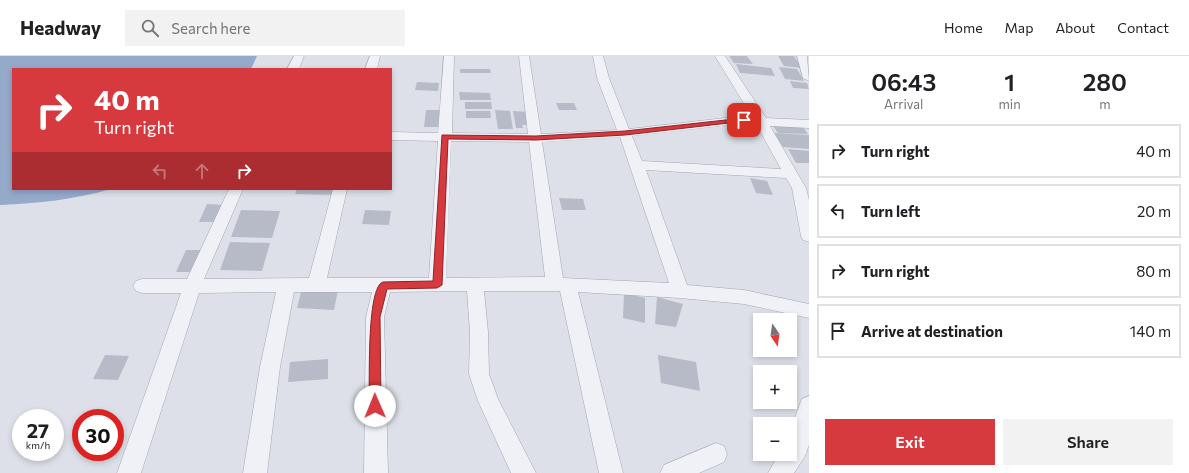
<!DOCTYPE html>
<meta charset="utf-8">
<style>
:root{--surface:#fff;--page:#f2f2f2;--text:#202124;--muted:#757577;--line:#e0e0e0;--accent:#d6393e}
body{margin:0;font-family:Commissioner,sans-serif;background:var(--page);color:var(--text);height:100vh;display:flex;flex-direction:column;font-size:15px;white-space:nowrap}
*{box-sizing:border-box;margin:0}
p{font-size:13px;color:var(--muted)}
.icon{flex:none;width:22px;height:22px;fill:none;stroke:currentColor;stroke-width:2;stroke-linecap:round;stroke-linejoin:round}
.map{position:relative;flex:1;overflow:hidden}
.panel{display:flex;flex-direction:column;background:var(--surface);width:380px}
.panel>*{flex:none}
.top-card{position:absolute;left:12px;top:12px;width:380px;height:122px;border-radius:0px;box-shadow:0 2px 6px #0003;background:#d6393e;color:#fff;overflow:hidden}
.needle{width:26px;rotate:167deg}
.buttons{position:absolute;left:753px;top:257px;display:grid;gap:8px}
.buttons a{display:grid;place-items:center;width:44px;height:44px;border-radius:0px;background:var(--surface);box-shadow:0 2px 6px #0003;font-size:20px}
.speed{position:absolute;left:12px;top:353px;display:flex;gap:8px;font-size:20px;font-weight:700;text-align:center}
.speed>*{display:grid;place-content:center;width:52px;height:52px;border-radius:50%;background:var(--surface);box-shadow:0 2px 6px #0003;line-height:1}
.speed small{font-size:10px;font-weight:400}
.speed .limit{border:6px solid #d22;background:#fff;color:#111}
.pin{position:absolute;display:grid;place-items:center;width:34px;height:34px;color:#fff;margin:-17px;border-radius:8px;box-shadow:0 2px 6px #0006}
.me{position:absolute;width:44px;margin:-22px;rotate:359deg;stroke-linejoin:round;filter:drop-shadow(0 0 3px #0008)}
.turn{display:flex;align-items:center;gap:14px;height:84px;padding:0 16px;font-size:18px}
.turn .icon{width:52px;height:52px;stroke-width:2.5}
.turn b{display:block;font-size:28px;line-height:34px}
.lanes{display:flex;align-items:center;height:38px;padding:0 16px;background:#0003;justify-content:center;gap:20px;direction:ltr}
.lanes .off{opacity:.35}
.eta{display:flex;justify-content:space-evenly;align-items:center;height:68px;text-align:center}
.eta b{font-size:24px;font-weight:600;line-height:28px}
.action{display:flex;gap:8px;margin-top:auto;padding:8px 16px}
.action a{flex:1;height:46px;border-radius:0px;background:var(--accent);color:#fff;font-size:16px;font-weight:600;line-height:46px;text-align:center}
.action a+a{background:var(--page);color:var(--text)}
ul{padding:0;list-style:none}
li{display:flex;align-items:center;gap:12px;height:54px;margin:0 8px 6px;padding:0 8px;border:2px solid var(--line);border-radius:0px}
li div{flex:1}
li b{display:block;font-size:15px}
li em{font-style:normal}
header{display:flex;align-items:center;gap:24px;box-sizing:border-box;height:56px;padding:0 20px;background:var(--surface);border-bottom:1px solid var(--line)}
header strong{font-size:19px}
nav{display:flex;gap:22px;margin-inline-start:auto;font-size:14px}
.search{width:280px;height:36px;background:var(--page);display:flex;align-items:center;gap:10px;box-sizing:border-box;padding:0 14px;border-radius:0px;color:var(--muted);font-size:15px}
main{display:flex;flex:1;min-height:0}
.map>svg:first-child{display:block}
.water{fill:#95a9cb}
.building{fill:#b7bbc8}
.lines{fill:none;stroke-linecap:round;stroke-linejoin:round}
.street-casing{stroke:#a2a6b2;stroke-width:1}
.street{fill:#f0f1f6;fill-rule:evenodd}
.route{fill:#d6393e;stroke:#8b2528}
</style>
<header>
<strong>Headway</strong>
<div class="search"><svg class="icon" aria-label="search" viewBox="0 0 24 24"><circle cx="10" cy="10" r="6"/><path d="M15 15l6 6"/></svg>Search here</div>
<nav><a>Home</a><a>Map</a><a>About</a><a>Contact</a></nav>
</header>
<main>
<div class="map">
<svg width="809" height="417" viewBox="0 0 809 417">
<rect width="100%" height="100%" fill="#dde0e8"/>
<path class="water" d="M0,0H257L251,13H13V133H111C74,144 38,147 0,149Z"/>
<path class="building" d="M729,0H747L753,8L734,7Z
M778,0H794L801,12L784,10Z
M736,8L771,12L775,20L740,17Z
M779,11L797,13L804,25L785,23Z
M460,13H490L491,17H460Z
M790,25L807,27L809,33L793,32Z
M417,26L439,27L438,35L415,34Z
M459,36L490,37L491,44H460Z
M465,46H491L492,53H465Z
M556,47H574L577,54H559Z
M426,54H444L443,71H424Z
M495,54L510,55L513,73H498Z
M466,55H490L491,62H466Z
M513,55L530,56L533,69H522L523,72H516Z
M771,67L801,68L808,78L778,77Z
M774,77L809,79V93L783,91Z
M788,93L809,95V107H796Z
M750,122L767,125L773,139L756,137Z
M297,133H336L335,139L295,138Z
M559,142L583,143L586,154H562Z
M207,148L223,149L216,166H199Z
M241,154L280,155L272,182L231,181Z
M365,154L391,155L389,169L362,168Z
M230,186L270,187L262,215L220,214Z
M186,194H206L197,216H176Z
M302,232L338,234L334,254L297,252Z
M624,237L645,242V267L623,262Z
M657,241L683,248L676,271L655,268Z
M105,299L129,300L118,324L93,323Z
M658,299L696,306L700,335L661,327Z
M328,303V323L288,326L290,306Z"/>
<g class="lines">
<g class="street-casing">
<path id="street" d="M294,0H304L299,13H287Z
M370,0H380L377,13H365Z
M444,0H454L452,77L528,78L519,0H529L541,78L617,74L597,22L593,0H603L609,22L629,73L751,59L715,0H725L766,62L809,64V72L770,70L806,132L809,144V186L803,184L801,180L792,132L786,122L646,114L687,229L744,234L809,248V262L744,248L680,242L578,236L623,417H599L560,235H484L488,276L489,318L498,343L536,417H511L478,345L469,318L470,276L467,235L390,236L384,261L388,417H364L366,261L372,236H294L280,311L267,417H243L260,311L276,236L199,237L141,417H117L181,237H142L136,235L133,230L136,225L142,223H187L229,133H243L204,223L309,222L333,133H347L327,222H429L438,85L391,84V76L438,77ZM755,66L781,113L642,105L632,80ZM620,81L669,227L563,222L542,86ZM451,85L529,86L545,221L446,222Z
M797,0H807L809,25L803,22Z
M809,340V389L805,400L794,417H768L779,398H790C790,378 794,361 802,343Z
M716,387L724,390L727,398L724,406L699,417H660L664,409Z"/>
</g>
<use href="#street" class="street"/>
</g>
<path class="route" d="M744,62L747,64L746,65L625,79L536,84L448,83L442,229L437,232L387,233L380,261L381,350L379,354L375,355L371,354L369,350C370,331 366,231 383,226L433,225L442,79L536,80L625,75Z"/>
</svg>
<div class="buttons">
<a><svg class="needle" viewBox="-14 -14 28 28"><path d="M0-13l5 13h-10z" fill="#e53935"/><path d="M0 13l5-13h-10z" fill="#757577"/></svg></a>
<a>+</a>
<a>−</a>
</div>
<div class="speed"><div>27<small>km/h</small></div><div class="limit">30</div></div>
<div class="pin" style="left:744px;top:64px;background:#d93025"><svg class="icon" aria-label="arrive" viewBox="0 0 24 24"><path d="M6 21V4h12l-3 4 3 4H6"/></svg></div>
<svg class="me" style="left:375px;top:350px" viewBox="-20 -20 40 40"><circle r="19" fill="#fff"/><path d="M0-13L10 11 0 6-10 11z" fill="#d6393e"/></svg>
<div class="top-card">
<div class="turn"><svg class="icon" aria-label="right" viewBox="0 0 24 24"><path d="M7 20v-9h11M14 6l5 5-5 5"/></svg><div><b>40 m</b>Turn right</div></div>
<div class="lanes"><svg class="icon off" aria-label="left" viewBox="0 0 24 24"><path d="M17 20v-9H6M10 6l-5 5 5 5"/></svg><svg class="icon off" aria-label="ahead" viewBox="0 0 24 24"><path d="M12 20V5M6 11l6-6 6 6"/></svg><svg class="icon" aria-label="right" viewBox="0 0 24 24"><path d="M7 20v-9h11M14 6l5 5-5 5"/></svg></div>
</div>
</div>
<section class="panel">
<div class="eta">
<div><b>06:43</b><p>Arrival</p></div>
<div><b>1</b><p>min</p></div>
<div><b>280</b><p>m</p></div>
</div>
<ul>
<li><svg class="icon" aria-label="right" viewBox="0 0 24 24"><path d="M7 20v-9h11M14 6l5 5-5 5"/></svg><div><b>Turn right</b></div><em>40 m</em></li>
<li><svg class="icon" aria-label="left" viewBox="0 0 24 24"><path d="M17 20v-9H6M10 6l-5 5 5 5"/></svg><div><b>Turn left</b></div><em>20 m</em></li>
<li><svg class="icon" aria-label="right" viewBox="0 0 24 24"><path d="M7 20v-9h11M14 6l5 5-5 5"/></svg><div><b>Turn right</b></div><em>80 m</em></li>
<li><svg class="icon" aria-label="arrive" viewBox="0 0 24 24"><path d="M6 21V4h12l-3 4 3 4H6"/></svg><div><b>Arrive at destination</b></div><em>140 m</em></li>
</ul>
<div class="action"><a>Exit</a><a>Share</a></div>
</section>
</main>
